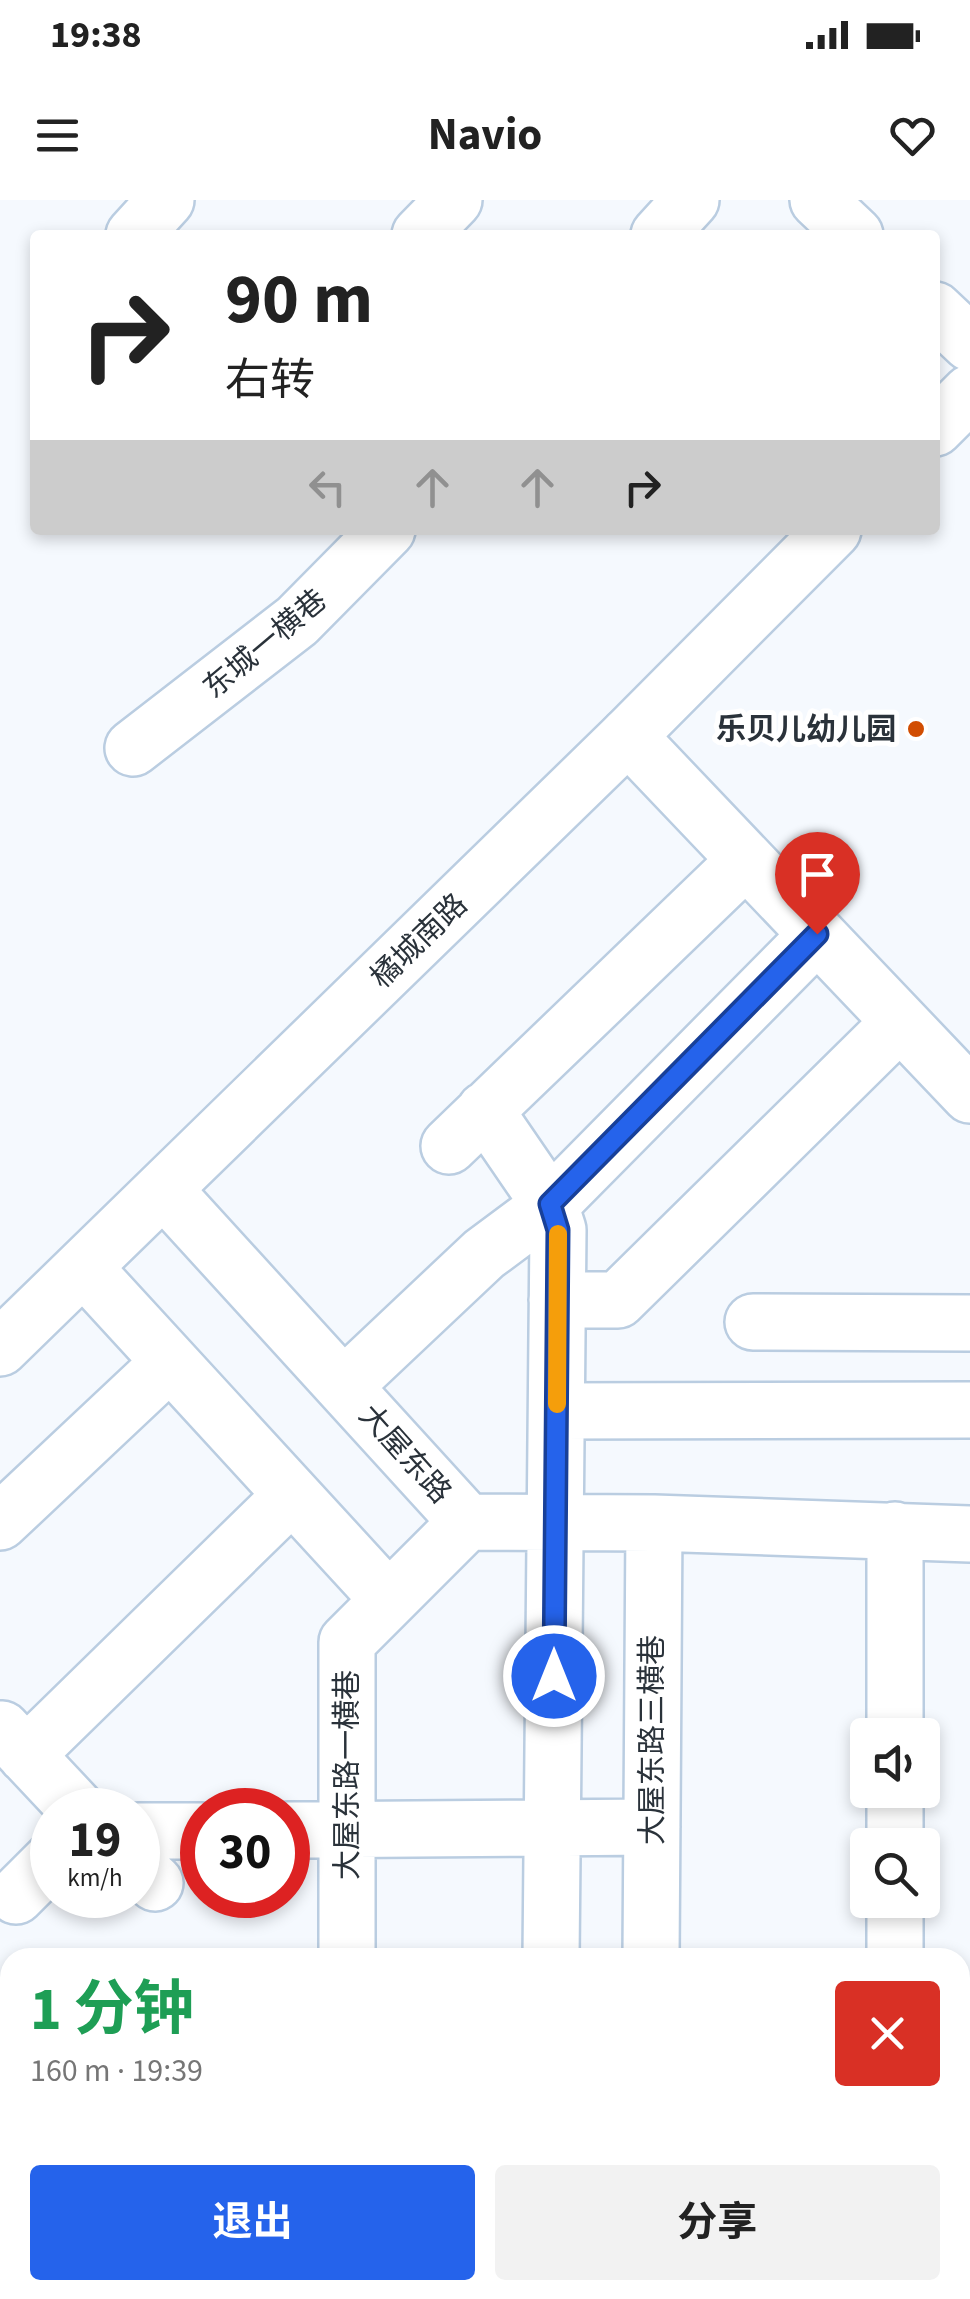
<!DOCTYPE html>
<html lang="zh">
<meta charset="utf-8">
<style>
:root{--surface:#fff;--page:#f2f2f2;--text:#222;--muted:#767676;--accent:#2563eb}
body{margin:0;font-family:"Source Sans 3","Noto Sans SC",sans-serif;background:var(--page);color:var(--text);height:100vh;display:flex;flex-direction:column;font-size:38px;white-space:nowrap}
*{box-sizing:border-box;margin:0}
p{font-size:32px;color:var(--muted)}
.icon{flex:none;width:55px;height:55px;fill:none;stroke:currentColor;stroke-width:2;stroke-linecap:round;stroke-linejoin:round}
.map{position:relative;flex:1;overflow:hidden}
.drawer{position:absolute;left:0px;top:1748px;width:970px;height:352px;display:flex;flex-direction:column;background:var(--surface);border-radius:30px 30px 0 0;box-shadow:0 5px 15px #0003}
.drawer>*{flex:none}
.banner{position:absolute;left:30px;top:30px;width:910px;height:305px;border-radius:10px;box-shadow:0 5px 15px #0003;background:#fff;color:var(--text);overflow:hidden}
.fabs{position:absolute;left:850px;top:1518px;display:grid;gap:20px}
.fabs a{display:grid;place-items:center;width:90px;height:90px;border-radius:10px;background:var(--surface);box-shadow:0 5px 15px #0003;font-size:50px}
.speed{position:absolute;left:30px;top:1588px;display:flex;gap:20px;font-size:50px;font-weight:700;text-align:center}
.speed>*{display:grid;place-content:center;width:130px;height:130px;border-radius:50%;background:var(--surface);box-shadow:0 5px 15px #0003;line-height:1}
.speed small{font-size:25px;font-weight:400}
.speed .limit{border:15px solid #d22;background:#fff;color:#111}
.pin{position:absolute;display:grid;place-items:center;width:85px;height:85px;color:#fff;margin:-102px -42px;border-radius:50% 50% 50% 0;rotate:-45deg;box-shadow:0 0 10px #0007}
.pin .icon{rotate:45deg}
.me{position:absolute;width:110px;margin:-55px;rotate:0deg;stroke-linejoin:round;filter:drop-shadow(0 0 8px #0008)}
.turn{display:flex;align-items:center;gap:35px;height:210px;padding:0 30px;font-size:45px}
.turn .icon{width:130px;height:130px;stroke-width:2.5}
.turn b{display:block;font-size:70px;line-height:85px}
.lanes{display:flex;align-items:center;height:95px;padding:0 30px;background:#0003;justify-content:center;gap:50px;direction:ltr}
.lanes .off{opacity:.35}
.round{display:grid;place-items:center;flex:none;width:105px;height:105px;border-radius:10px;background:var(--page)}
.head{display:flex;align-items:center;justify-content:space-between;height:170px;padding:0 30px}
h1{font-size:60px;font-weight:700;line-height:75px;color:#1e9e55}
.button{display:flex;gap:20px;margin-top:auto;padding:20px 30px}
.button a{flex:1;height:115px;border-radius:10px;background:var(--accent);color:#fff;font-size:40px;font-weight:700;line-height:115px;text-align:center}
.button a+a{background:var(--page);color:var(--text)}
.status{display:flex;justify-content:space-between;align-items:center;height:70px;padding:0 50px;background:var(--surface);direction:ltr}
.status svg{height:28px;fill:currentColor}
header{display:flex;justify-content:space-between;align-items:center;height:130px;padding:0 30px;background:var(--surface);font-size:45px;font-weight:700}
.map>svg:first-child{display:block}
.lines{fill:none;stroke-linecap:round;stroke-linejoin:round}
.minor-casing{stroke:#bacde1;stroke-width:60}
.major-casing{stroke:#bacde1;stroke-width:60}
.minor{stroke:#fff;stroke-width:55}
.major{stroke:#fff;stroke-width:55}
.route-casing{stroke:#184099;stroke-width:25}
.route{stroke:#2563eb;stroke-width:18}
.slow{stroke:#f59e0b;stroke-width:18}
.poi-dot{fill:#d14d02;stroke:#fff;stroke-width:4}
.labels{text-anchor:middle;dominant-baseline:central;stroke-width:10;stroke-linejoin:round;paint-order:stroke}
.street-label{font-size:30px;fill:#2a323a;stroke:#fff}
.poi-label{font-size:30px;font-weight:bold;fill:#2a323a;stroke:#fff;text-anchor:end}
</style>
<div class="status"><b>19:38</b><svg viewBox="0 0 49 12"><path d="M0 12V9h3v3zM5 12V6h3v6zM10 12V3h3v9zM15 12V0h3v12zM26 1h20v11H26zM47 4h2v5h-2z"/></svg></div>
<header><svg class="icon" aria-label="menu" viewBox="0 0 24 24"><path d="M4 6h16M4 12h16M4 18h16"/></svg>Navio<svg class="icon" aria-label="heart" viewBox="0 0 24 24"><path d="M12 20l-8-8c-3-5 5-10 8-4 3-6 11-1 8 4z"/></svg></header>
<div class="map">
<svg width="970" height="2099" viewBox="0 0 970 2099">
<rect width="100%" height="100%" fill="#f5f9fe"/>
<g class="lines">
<g class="minor-casing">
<path id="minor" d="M818,0L855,35
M134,35L166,0
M420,35L454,0
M659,35L691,0
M935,110L970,143
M628,536L970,895
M133,548L297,421L387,330
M485,910L550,1005L558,1030L551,1758
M449,946L746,660
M165,991L467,1322L654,1323L970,1334
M84,1068L388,1399
M557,1100H618L900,822
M753,1122L970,1123
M344,1186L484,1054L550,1005L817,735
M557,1211L970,1210
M0,1322L169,1163
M895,1330V1535
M2,1529L78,1610
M26,1555L291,1296
M895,1590V1645
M288,1630L652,1627
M138,1631H202
M138,1667L155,1683
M16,1696L52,1660
M895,1700V1758
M347,1758V1442L467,1322
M651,1758L654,1323
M0,2008H10
M960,2034H970
M345,2099V2090"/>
</g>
<g class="major-casing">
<path id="major" d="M935,228L970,193
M0,1148L628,536L833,330"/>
</g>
<use href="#minor" class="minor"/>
<use href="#major" class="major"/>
</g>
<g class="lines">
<g class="route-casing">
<path id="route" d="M554,1476L558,1030L550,1004L817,734"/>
</g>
<use href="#route" class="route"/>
<path class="slow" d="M557,1204L558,1034"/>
</g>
<circle class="poi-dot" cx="916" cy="529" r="10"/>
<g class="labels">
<g class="street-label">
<text transform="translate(265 444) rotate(-40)">东城一横巷</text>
<text transform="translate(419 741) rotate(-44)">橘城南路</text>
<text transform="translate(405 1254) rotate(48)">大屋东路</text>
<text transform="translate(652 1540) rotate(-90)">大屋东路三横巷</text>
<text transform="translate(347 1575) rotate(-90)">大屋东路一横巷</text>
</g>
<g class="poi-label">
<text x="896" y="529">乐贝儿幼儿园</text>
</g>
</g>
</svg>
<div class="fabs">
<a><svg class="icon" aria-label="sound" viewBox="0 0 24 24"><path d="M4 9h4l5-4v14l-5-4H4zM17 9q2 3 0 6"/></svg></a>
<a><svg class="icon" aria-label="search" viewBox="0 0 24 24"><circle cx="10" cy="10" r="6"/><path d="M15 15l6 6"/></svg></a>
</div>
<div class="speed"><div>19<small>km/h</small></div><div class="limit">30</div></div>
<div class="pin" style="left:817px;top:734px;background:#d93025"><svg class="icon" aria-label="arrive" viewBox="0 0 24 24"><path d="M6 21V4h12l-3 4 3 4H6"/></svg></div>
<svg class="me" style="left:554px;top:1476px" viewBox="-20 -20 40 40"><circle r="17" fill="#2563eb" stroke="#fff" stroke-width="3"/><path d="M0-11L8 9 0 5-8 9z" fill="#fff"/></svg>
<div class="banner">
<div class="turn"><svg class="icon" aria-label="right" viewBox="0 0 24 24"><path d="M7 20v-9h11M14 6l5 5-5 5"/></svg><div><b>90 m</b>右转</div></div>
<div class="lanes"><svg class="icon off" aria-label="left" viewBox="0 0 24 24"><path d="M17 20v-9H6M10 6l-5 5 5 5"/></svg><svg class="icon off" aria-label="ahead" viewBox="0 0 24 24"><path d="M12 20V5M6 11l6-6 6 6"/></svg><svg class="icon off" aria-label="ahead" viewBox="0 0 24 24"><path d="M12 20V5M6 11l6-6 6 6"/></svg><svg class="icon" aria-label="right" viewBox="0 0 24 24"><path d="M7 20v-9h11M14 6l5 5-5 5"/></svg></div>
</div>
<section class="drawer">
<div class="head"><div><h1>1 分钟</h1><p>160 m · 19:39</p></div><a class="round" style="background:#d93025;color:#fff"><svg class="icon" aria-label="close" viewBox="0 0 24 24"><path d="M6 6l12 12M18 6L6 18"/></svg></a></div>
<div class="button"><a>退出</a><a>分享</a></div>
</section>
</div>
